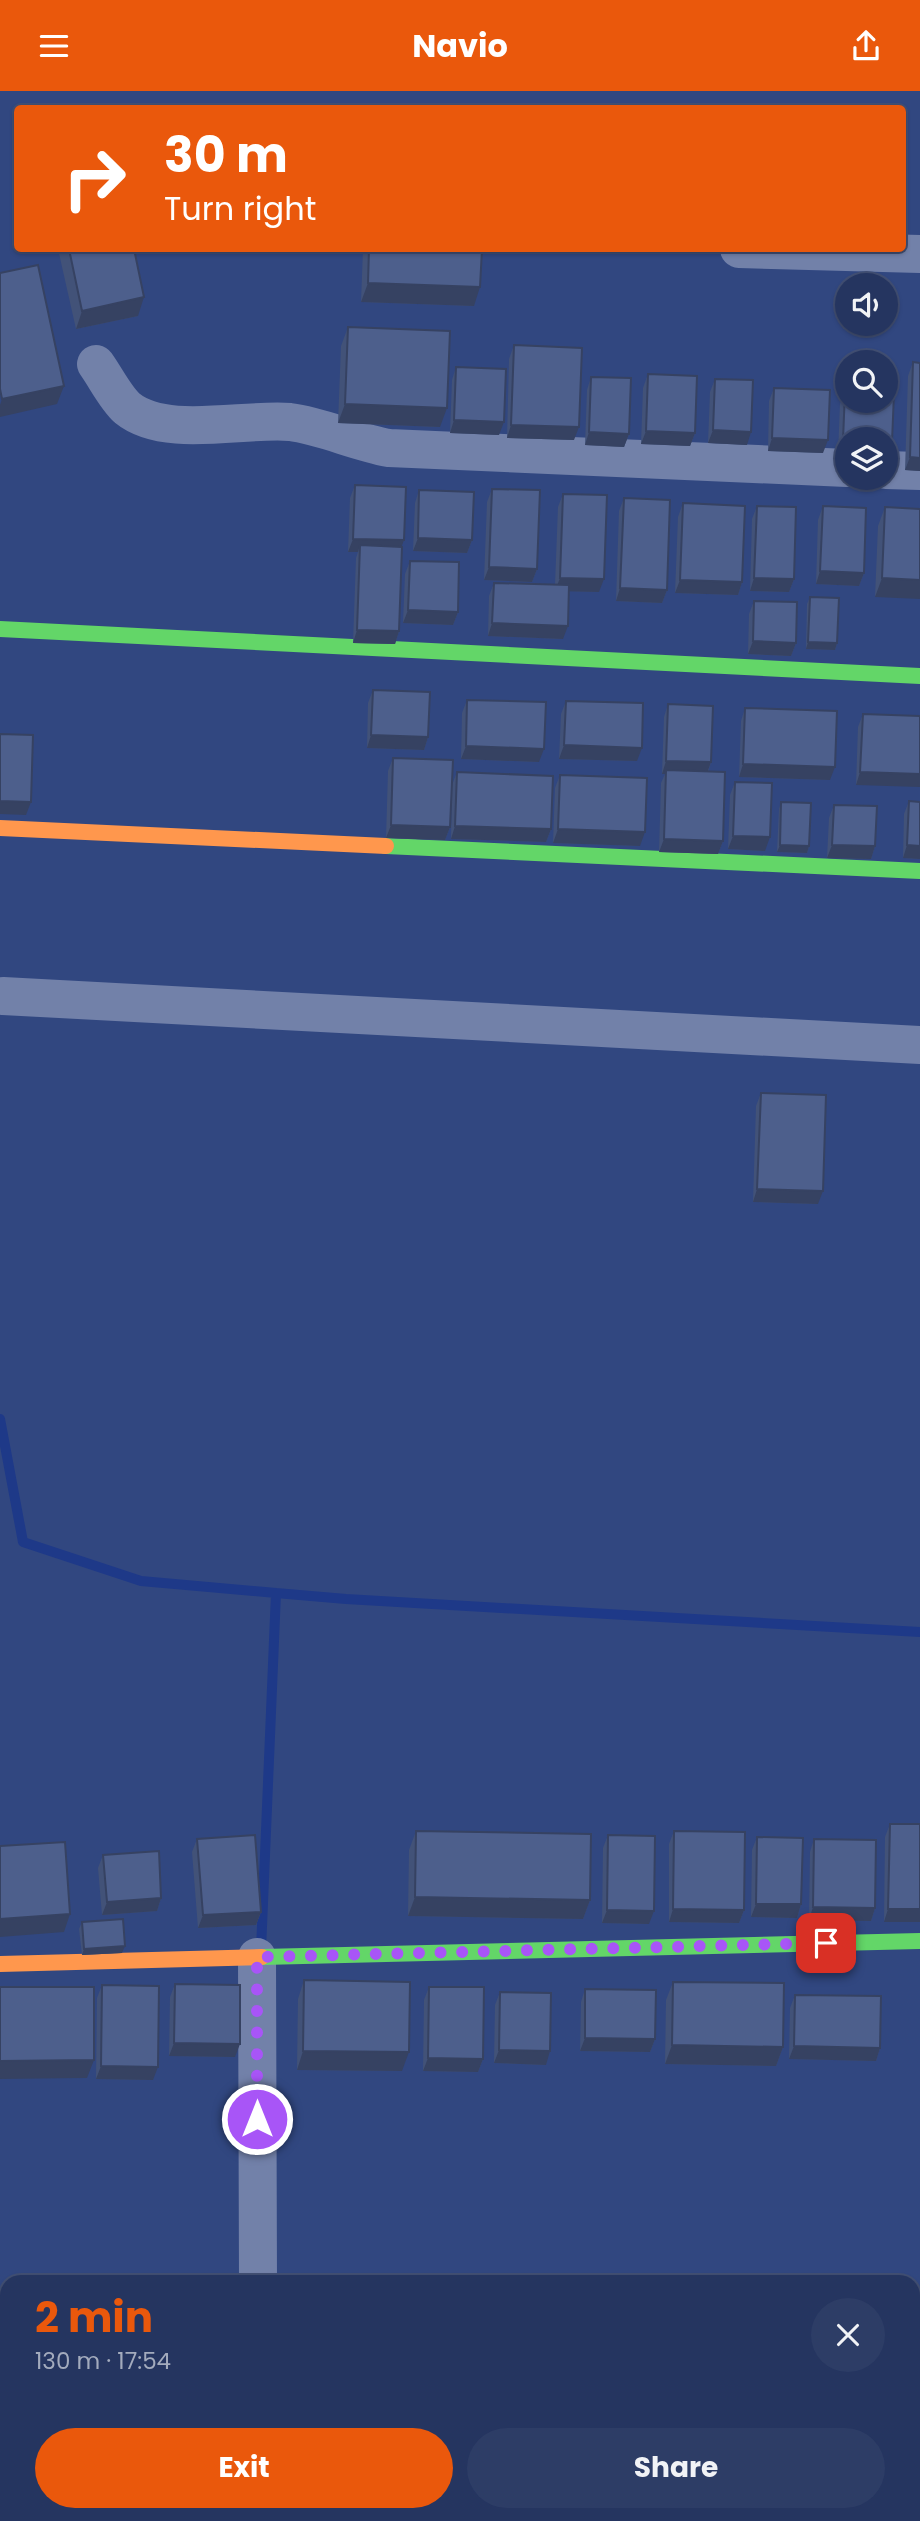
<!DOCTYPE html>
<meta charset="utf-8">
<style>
:root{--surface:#253560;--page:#2d3d66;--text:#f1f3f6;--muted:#a3abbd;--line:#425075;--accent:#ea580c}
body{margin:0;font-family:Poppins,sans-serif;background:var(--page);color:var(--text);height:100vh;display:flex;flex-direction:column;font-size:26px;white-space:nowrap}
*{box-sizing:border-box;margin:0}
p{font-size:23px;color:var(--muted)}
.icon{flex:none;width:38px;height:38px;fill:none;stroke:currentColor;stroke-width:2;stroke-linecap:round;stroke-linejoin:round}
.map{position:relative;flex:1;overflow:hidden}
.sheet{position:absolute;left:0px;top:2184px;width:920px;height:247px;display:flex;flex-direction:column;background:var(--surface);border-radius:21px 21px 0 0;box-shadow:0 2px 5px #0004,0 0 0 2px var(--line)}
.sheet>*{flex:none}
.guide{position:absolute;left:14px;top:14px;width:892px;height:147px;border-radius:7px;box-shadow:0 2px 5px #0004,0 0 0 2px var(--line);background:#ea580c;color:#fff;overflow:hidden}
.controls{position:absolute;left:835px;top:182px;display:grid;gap:14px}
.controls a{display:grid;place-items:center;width:63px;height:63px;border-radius:50%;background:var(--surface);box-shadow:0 2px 5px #0004,0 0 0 2px var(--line);font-size:35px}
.pin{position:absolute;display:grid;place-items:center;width:60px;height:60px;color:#fff;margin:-30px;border-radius:14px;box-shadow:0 4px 10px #0006}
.me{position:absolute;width:77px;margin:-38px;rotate:0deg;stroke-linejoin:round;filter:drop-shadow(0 0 5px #0008)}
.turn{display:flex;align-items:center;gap:24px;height:147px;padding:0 35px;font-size:32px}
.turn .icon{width:91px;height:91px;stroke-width:2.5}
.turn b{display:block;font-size:49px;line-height:60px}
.round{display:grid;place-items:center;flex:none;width:74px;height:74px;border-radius:37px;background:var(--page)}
.headline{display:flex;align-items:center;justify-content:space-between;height:119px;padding:0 35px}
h1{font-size:42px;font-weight:700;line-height:52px;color:var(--accent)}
.primary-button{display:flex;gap:14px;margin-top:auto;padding:14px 35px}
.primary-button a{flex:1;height:80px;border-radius:42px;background:var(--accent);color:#fff;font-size:28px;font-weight:700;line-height:80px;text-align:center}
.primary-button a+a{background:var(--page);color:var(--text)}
header{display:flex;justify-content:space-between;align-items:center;height:91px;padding:0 35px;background:var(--accent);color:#fff;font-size:32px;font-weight:700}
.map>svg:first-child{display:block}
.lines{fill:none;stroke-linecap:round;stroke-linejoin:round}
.stream{stroke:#1e3988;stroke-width:10}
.street{stroke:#7281a9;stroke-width:38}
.fast{stroke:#63d668;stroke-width:16}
.slow{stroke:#ff974d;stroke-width:16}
.wall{fill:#425278}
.shaded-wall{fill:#364262}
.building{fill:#4d5f8c;stroke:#364262;stroke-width:2}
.route{stroke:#a855f7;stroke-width:12;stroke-dasharray:0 21.6}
</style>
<header><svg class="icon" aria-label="menu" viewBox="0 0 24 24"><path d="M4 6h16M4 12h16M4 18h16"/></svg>Navio<svg class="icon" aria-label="share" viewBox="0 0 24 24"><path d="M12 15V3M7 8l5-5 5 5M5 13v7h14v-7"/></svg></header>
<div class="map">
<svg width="920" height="2430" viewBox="0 0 920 2430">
<rect width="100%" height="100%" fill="#314780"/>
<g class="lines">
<path class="stream" d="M0,1328L23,1451L141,1490L276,1502
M261,1859L276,1502L346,1508L920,1541
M255,2430V2424"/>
<path class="street" d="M739,158L920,163
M96,273C106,287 115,306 127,317C165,348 242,327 290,331C322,335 356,351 389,357L847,377
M886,379L920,380
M3,905L920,954
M257,1866L258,2191
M914,2351L920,2350
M0,2377L7,2376"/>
<path class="fast" d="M0,538L920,585
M386,755L920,780
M262,1866L920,1850"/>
<path class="slow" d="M0,737L386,755
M0,1873L262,1866"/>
</g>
<path class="wall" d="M58,158H134L138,225L76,238Z
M363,158H482L474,215L361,211Z
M348,236L440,336L338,332L341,255Z
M514,254L574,349L507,347L509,268Z
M913,271L920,380L905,379L908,285Z
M456,276L499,344L450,342L452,289Z
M648,283L695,342L690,355L641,353L643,297Z
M591,286L629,343L624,356L585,354L587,299Z
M715,288L747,354L708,352L710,301Z
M774,297L823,362L768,360L769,310Z
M845,300L892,351L887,364L838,363L840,313Z
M355,394L402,456L399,540L395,553L353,552L356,467L358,461H348L350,407Z
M492,398L537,478L532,491L484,489L487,411Z
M419,399L472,449L467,462L413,460L415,412Z
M563,403L599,501L569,500L563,548L488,545L489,505L494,492L555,494L558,416Z
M624,407L667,499L662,512L616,510L619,420Z
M683,412L742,491L738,504L675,502L678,426Z
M757,415L794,488L789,501L750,500L752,428Z
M823,415L864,482L859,495L816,493L818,429Z
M885,416L920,418L875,506L878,435Z
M410,470L458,521L453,534L403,532L405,483Z
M810,506L837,552L835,559L806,558L807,513Z
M754,510L796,552L791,565L748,563L749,523Z
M373,599L428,646L424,659L367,657L368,612Z
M467,609L539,671L461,668L462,622Z
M566,610L637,670L559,668L561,623Z
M668,613L711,671L708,681L723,750L718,763L659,761L661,692L665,683H662L664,626Z
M745,617L830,689L739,686L741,630Z
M863,623L920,625L856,694L858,636Z
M393,667L450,736L445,749L386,747L388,680Z
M457,681L551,738L546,751L451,748L452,694Z
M560,684L640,755L553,752L555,697Z
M735,691L765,760L728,758L730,704Z
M909,710L920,711V768L903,767L904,723Z
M781,711L809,755L807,762L777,761L779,718Z
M834,714L875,755L871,768L827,767L829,727Z
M761,1002L818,1113L753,1111L756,1015Z
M890,1733H920L884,1831L885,1746Z
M416,1740L590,1809L583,1828L408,1825L409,1759Z
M674,1740L744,1819L739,1832L669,1831V1753Z
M608,1744L649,1833L602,1832L603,1757Z
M757,1746L801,1813L797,1827L751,1826L752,1759Z
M197,1748L261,1821L256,1834L198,1837L192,1761Z
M814,1748L875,1817L871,1830L809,1829L810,1761Z
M103,1764L161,1807L157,1820L102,1824L98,1777Z
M82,1831L122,1862L82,1864L79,1838Z
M304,1889L402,1980L297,1979L298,1908Z
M673,1891L783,1956L776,1975L665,1973L666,1909Z
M175,1893L235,1966L169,1965L170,1906Z
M102,1894L153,1989L96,1988L97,1907Z
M429,1896L483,1968L478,1981L423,1980L424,1909Z
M585,1898L655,1948L650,1961L580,1960L581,1911Z
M500,1901L546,1974L494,1972L495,1914Z
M795,1904L880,1957L876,1970L789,1968L790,1917Z
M920,2369V2418H915V2382Z
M20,2424H161L162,2430H21Z
M164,2424H236L237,2430H165Z
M283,2424H351V2430H283Z
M359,2424H482V2430H359Z
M497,2424H563V2430H497Z
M566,2424H631V2430H566Z
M635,2424H675V2430H635Z
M681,2424H769V2430H681Z
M769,2424H833V2430H769Z
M835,2424H911V2430H835Z"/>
<path class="shaded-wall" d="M368,192L480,196L474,215L361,211Z
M144,206L138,225L76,238L82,220Z
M64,295L57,313L0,326V314L2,308Z
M345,313L447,317L440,336L338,332Z
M454,329L504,331L499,344L450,342Z
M511,334L579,336L574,349L507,347Z
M713,339L751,341L747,354L708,352Z
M646,340L695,342L690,355L641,353Z
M589,341L629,343L624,356L585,354Z
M772,347L828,349L823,362L768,360Z
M843,349L847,350V363H838Z
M886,351H892L887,364H886Z
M910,366L920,367V380L905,379Z
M418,447L472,449L467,462L413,460Z
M353,448L404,449L399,463L360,454L358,461H348Z
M489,476L537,478L532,491L484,489Z
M820,480L864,482L859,495L816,493Z
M560,487L604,488L599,501L555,500Z
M754,487L794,488L789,501L750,500Z
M882,487L920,489V508L875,506Z
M680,489L742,491L738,504L675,502Z
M620,497L667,499L662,512L616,510Z
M408,519L458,521L453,534L403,532Z
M492,532L568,535L563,548L488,545Z
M357,539L399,540L395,553L353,552Z
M753,550L796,552L791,565L748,563Z
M808,551L837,552L835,559L806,558Z
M371,644L428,646L424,659L367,657Z
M564,654L642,657L637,670L559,668Z
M466,655L544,658L539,671L461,668Z
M666,670L711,671L706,685L666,679L665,683H662Z
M743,673L835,676L830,689L739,686Z
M860,681L920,683V696L856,694Z
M0,710L31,711L26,724L0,723Z
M391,734L450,736L445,749L386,747Z
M455,735L551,738L546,751L451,748Z
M558,738L645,741L640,755L553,752Z
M733,745L770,746L765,760L728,758Z
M664,748L723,750L718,763L659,761Z
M780,754L809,755L807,762L777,761Z
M832,754L875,755L871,768L827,767Z
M907,754L920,755V768L903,767Z
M757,1098L823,1100L818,1113L753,1111Z
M415,1806L590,1809L583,1828L408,1825Z
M161,1807L157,1820L102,1824L107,1811Z
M756,1813H801L797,1827L751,1826Z
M813,1816L875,1817L871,1830L809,1829Z
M673,1818L744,1819L739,1832L669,1831Z
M888,1818H920V1831H884Z
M607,1819L654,1820L649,1833L602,1832Z
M261,1821L256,1834L198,1837L203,1824Z
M70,1823L64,1841L0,1846V1828Z
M125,1855L122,1862L82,1864L84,1858Z
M585,1947L655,1948L650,1961L580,1960Z
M174,1952L240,1953L235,1966L169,1965Z
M672,1954L783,1956L776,1975L665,1973Z
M794,1955L880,1957L876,1970L789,1968Z
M499,1959L550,1960L546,1974L494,1972Z
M303,1960L409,1961L402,1980L297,1979Z
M428,1967L483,1968L478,1981L423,1980Z
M94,1969L87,1987L0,1988V1970Z
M101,1975L158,1976L153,1989L96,1988Z
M914,2302H920V2315H914Z
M7,2346V2364L0,2365V2347Z
M920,2405V2418H915Z"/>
<path class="building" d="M69,158H134L144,206L82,220Z
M369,158H482L480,196L368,192Z
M38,174L64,295L2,308L0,298V182Z
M348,236L450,240L447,317L345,313Z
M514,254L582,257L579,336L511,334Z
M913,271L920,272V367L910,366Z
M456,276L506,278L504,331L454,329Z
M648,283L697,285L695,342L646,340Z
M591,286L631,287L629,343L589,341Z
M715,288L753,289L751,341L713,339Z
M774,297L830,299L828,349L772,347Z
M845,300H847V310H886V302H894L892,351H886V348H847V350L843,349Z
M355,394L406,396L404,449L353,448Z
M492,398L540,399L537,478L489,476Z
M419,399L474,401L472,449L418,447Z
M563,403L607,404L604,488L560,487Z
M624,407L670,409L667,499L620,497Z
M683,412L745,415L742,491L680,489Z
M757,415L796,416L794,488L754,487Z
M823,415L866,417L864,482L820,480Z
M885,416L920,418V489L882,487Z
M360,454L402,456L399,540L357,539Z
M410,470L459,471L458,521L408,519Z
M494,492L569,494L568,535L492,532Z
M810,506L839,507L837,552L808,551Z
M754,510L797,511L796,552L753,550Z
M373,599L430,601L428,646L371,644Z
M467,609L546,611L544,658L466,655Z
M566,610L643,612L642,657L564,654Z
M668,613L713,615L711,671L666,670Z
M745,617L837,620L835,676L743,673Z
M863,623L920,625V683L860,681Z
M0,643L33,644L31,711L0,710Z
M393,667L453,669L450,736L391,734Z
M666,679L725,681L723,750L664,748Z
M457,681L553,685L551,738L455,735Z
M560,684L647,687L645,741L558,738Z
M735,691L772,692L770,746L733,745Z
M909,710L920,711V755L907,754Z
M781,711L811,712L809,755L780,754Z
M834,714L877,715L875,755L832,754Z
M761,1002L826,1004L823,1100L757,1098Z
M890,1733H920V1818H888Z
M416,1740L591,1743L590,1809L415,1806Z
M674,1740L745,1741L744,1819L673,1818Z
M255,1744L261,1821L203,1824L197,1748Z
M608,1744L655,1745L654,1820L607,1819Z
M757,1746L803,1747L801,1813H756Z
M814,1748L876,1749L875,1817L813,1816Z
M65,1751L70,1823L0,1828V1755Z
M159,1760L161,1807L107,1811L103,1764Z
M123,1828L125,1855L84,1858L82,1831Z
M304,1889L410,1891L409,1961L303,1960Z
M673,1891L784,1892L783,1956L672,1954Z
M175,1893L240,1894V1953L174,1952Z
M102,1894L159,1895L158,1976L101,1975Z
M0,1896H94V1969L0,1970Z
M429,1896H484L483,1968L428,1967Z
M585,1898L656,1899L655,1948L585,1947Z
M500,1901L551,1902L550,1960L499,1959Z
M795,1904L881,1905L880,1957L794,1955Z
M914,2231H920V2302H914Z
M7,2271V2346L0,2347V2272Z
M28,2424H161L162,2430H29Z
M170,2424H236L237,2430H170Z
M288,2424H351V2430H288Z
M366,2424H482V2430H365Z
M502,2424H563V2430H502Z
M570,2424H631V2430H570Z
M639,2424H675V2430H639Z
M688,2424H769V2430H688Z
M773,2424H833V2430H773Z
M840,2424H911V2430H840Z"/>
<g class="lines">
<path class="route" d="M257,2028V1866L826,1852"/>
</g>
</svg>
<div class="controls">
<a><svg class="icon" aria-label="sound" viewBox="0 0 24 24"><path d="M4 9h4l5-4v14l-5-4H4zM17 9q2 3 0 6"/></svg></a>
<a><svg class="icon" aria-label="search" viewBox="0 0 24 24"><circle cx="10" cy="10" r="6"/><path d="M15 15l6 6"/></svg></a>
<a><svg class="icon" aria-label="layers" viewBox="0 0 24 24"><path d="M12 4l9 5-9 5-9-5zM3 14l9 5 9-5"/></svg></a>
</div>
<div class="pin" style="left:826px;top:1852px;background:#d93025"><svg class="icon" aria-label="arrive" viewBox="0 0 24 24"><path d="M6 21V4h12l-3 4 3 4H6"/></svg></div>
<svg class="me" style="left:257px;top:2028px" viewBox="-20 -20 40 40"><circle r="17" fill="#a855f7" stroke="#fff" stroke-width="3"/><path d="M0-11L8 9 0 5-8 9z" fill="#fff"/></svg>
<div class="guide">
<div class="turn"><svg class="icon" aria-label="right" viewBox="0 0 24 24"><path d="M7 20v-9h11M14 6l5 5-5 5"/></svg><div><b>30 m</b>Turn right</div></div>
</div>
<section class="sheet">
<div class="headline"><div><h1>2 min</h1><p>130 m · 17:54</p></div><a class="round"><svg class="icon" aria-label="close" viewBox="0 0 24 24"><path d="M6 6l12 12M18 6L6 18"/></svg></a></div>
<div class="primary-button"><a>Exit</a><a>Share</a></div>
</section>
</div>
